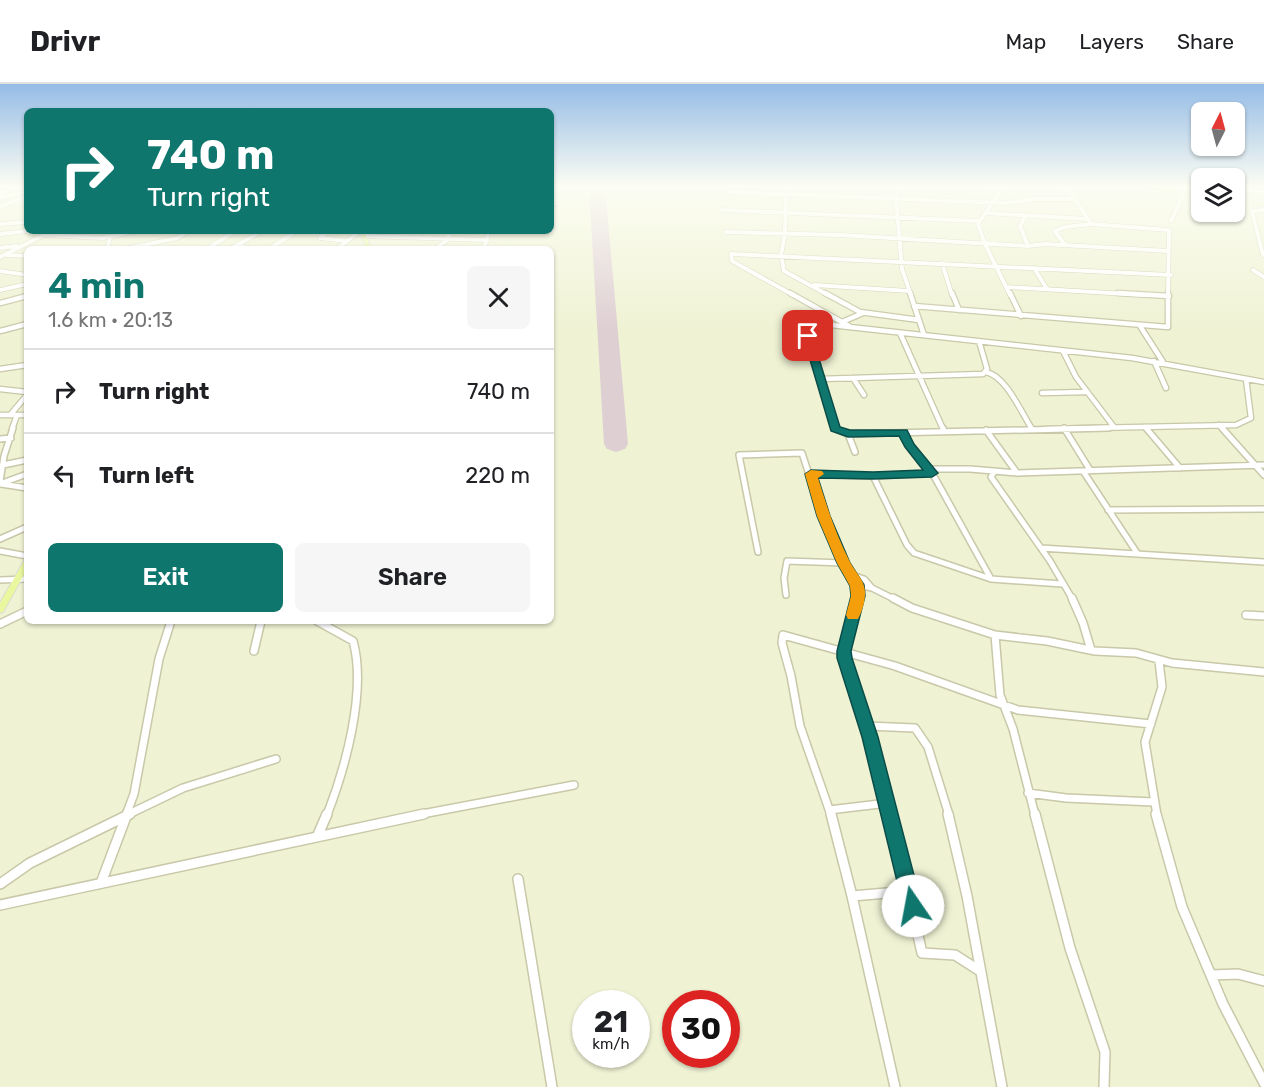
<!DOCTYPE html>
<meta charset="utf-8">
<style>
:root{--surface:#fff;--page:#f6f6f6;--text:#202124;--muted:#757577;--line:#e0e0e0;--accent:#0f766e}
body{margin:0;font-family:Rubik,sans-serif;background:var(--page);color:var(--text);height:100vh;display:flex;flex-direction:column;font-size:22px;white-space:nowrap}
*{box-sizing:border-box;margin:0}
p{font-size:20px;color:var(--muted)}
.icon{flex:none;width:33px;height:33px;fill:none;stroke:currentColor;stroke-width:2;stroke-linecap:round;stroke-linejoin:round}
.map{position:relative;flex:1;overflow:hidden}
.drawer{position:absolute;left:24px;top:162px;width:530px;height:378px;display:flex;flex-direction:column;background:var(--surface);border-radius:9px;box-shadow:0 2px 4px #0004}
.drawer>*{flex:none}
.hud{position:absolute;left:24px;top:24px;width:530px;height:126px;border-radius:9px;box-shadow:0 2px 4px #0004;background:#0f766e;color:#fff;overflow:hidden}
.needle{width:39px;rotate:6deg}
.controls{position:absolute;left:1191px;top:18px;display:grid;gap:12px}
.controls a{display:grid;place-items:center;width:54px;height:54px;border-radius:9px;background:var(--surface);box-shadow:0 2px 4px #0004;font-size:30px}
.speed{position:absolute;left:572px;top:906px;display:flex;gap:12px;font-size:30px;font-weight:700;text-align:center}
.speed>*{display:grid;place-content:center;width:78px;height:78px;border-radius:50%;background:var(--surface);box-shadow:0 2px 4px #0004;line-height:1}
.speed small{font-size:15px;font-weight:400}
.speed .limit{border:9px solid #d22;background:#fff;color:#111}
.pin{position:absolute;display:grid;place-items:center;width:51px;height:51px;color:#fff;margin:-26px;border-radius:12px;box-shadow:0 3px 9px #0006}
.me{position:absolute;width:66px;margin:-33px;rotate:348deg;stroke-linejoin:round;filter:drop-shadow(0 0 4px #0008)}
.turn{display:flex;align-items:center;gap:21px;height:126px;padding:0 24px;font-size:27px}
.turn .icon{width:78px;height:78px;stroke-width:2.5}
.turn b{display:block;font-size:42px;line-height:51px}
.round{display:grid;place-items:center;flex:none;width:63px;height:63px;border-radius:9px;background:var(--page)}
.overview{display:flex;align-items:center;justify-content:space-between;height:102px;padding:0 24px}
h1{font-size:36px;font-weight:600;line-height:45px;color:var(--accent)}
.cta{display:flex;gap:12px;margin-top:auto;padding:12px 24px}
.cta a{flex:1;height:69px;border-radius:9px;background:var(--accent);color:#fff;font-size:24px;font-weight:600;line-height:69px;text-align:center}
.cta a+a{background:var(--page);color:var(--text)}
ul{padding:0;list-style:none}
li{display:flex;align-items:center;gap:18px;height:84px;padding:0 24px;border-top:2px solid var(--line)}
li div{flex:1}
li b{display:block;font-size:22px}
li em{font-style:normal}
header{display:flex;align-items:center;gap:36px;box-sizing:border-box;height:84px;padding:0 30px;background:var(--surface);border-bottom:2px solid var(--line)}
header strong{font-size:28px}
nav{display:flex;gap:33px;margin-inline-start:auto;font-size:21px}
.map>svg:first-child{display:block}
.residential{fill:#eff2d3;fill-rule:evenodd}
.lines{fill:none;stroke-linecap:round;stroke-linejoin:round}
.stream{stroke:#a0b0d5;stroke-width:1.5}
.taxiway{fill:#decfd3;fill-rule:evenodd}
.runway{fill:#decfd3;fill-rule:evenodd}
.minor-far4-casing{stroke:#c9c8a9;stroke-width:5}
.minor-far3-casing{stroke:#c9c8a9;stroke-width:7}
.minor-far2-casing{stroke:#c9c8a9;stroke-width:8}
.minor-far1-casing{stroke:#c9c8a9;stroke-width:10}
.minor-casing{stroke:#c9c8a9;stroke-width:12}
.major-casing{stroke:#dddcd4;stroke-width:2}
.minor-far4{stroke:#fff;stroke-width:4}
.minor-far3{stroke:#fff;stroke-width:4.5}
.minor-far2{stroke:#fff;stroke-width:5}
.minor-far1{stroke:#fff;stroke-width:7}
.minor{stroke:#fff;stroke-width:9}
.major{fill:#e9f79f;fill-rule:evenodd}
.route{fill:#0f766e;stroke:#0a4d48;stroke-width:1.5}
.slow{fill:#f59e0b}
</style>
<header>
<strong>Drivr</strong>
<nav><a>Map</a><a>Layers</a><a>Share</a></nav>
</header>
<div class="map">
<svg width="1264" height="1003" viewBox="0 0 1264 1003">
<rect width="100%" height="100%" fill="#f8fbe4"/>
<path class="residential" d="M0,103H27V147H550L551,103H1201L1202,128H1234L1235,103H1264V1003H0ZM27,165H550V537H27ZM585,920H636V970H585ZM675,920H726V970H675Z"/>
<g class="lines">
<path class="stream" d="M550,122H556"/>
<path class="taxiway" d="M667,103H673L672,110L598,113L595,111L598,109L667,107Z"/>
<path class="runway" d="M589,103H605L628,360L625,365L616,368L607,365L604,360Z"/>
<g class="minor-far4-casing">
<path id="minor-far4" d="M786,103L785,150L781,171L784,187L828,211
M899,103L896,114L902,185L911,211
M977,103L1002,105
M1003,103L978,140L985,160L1010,211
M1053,103L1069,106
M1070,103V107L1091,140L1169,146L1168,211
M1176,103L1185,105
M1234,104L1264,108
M727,108L1005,119L1035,115H1075
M0,111L14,103
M0,114L27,108
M0,122L27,113
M722,126L978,137
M985,129L1088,135
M1026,131L1020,142L1028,162
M1171,137L1184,109
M0,140L27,138
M33,147H50
M327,147L320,154L347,157
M726,148L840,151L1028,162L1045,160L1168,167
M0,150L27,147
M44,151L103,154L138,147
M363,152L488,156
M237,161L252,165
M1065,161L1055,147L1065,143L1091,140
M0,164L17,162
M107,165L110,154
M125,165L177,154L189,147
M207,165L235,147
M230,165L262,147
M269,165L297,147
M337,165L360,147
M435,165L446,157L451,147
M484,165L489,147
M7,171L27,172
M1263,171L1252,127L1264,126
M0,173L52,147
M942,179L952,211
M1034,184L1047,205
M1253,186L1264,193
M0,187L27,191
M814,201L909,207
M1006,203L1145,211
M0,206L27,200
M793,211L732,177L731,170L1171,191"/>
</g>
<g class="minor-far3-casing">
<path id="minor-far3" d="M790,209L849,242
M825,209L860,228L919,236
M910,209L924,251
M952,209L959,226
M1010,209L1021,232
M1118,209L1169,212
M0,219L27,212
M914,222L1168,243V209
M842,238L863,229
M1140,242L1163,278
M0,247L27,240
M900,249L943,345
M1063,267L1076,293L1114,343
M1154,277L1166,304
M0,285L27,281
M986,288C1006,292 1021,328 1032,345
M853,294L864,311
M820,295L983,290L987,285L979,257
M0,305L27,308
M1042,309L1086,308
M0,331H27
M10,331L27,311
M1219,341L1223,345
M1145,343L1147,345
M12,345L17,331
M836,345L806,244L810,241L822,240L1132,274L1264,298
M1045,345L1236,341L1251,334L1246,295"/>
</g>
<g class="minor-far2-casing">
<path id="minor-far2" d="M835,344L848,350L1109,344
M943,344L944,347
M1064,344L1090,386
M1146,344L1180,384
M1222,344L1264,391
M986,346L1017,389
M903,349L909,361L935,394L991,495L1062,500
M848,350L855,368
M0,355L11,354
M3,381L27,376
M929,385H970L1017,389L1264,381
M1083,387L1137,469
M994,388L991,393L1050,477L1073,516
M811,390L873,392L932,389
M873,392L907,461L914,469L991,495
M0,397L4,372L13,344
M0,400L27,390
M1,400L27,404
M1108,426L1264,425
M0,455L27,443
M1041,464L1264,478
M0,467L27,472
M758,468L739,371L802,369C814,406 826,443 843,478C850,491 860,501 857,516
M852,491L864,495L871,503
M0,496L27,495
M857,501L872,504L896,516
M786,511L784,494L787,477L844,479"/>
</g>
<g class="minor-far1-casing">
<path id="minor-far1" d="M857,514L844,567L845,574L867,642L891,731
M893,514L912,524L995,551
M1072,514L1083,539L1091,566
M1246,531L1264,532
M317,537L353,557C367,607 345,685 327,731
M0,540L27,527
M254,567L261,537
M867,642L915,644L928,663L949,731
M1028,709L1066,714L1153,718
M829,726L888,719
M126,731L134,710L159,575L171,537
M127,731L183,704L276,675
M417,731L574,701
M831,731L800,642L791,592L782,559L783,551L895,582L1018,626L1151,640
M1035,731L1013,645L1000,611L995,551L1047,557L1095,567L1136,569L1172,579L1264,588
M1157,731L1145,658L1162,603L1159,577"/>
</g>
<g class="minor-casing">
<path id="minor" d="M831,730L852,812L895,1003
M890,730L922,869L955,871L980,887
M948,730L967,812L1002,1003
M1035,730L1070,864L1105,968L1104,1003
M1156,730L1182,823L1223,920L1264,999
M317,753L327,730
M518,795L552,1003
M101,799L127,730
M0,800L30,779L130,730
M852,812L910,807
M0,821L424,730
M1211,891L1238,890L1264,897"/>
</g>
<g class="major-casing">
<path id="major" d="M1137,103H1149L1202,111V113Z
M1234,115L1264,119V121L1234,117Z
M360,147H364L371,165H367Z
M27,476V485L3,528L0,529V519L24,477Z"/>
</g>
<use href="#minor-far4" class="minor-far4"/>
<use href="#minor-far3" class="minor-far3"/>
<use href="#minor-far2" class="minor-far2"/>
<use href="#minor-far1" class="minor-far1"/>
<use href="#minor" class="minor"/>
<use href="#major" class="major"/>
</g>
<linearGradient id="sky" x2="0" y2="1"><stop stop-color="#95bce6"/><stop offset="0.42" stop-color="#fcfdf3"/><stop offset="1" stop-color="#fcfdf3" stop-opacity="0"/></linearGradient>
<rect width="1264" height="244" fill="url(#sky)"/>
<path class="route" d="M808,249L812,252L840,343L850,346H907L914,360L938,389L932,393L873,395L818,394L830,432L850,479L864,501L865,512L851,567L852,574L878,653L922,822L920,828L913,831L906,828L903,822L862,653L837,574V567L851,512L850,502L837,479L817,432L805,390L811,386L873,388L923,386L905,363L899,352L848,353L831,347L803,252Z"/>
<path class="slow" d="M811,386L822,387L824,390L818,394C827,423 836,451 850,478C854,486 862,494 864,502C867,512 863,526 858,535H848L846,531L851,512L850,502L837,479L817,432L805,390Z"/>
</svg>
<div class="controls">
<a><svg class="needle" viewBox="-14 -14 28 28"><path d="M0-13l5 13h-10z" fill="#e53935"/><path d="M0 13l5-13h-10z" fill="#757577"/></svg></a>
<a><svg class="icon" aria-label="layers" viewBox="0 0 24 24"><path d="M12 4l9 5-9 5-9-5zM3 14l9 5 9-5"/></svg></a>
</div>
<div class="speed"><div>21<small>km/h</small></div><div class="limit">30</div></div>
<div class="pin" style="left:808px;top:252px;background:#d93025"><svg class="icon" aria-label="arrive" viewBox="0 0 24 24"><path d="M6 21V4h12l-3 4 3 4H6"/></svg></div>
<svg class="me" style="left:913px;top:822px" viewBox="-20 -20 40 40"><circle r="19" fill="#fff"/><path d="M0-13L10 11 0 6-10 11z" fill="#0f766e"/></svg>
<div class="hud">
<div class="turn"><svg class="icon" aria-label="right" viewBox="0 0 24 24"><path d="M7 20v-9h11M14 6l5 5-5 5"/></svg><div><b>740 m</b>Turn right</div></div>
</div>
<section class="drawer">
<div class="overview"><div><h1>4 min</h1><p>1.6 km · 20:13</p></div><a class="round"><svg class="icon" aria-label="close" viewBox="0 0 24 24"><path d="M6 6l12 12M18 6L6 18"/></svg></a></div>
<ul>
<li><svg class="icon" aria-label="right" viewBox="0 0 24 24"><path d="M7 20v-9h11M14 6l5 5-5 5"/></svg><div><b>Turn right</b></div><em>740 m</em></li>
<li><svg class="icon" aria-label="left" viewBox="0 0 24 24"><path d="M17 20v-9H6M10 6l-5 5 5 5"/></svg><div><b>Turn left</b></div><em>220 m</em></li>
</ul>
<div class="cta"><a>Exit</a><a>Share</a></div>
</section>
</div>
